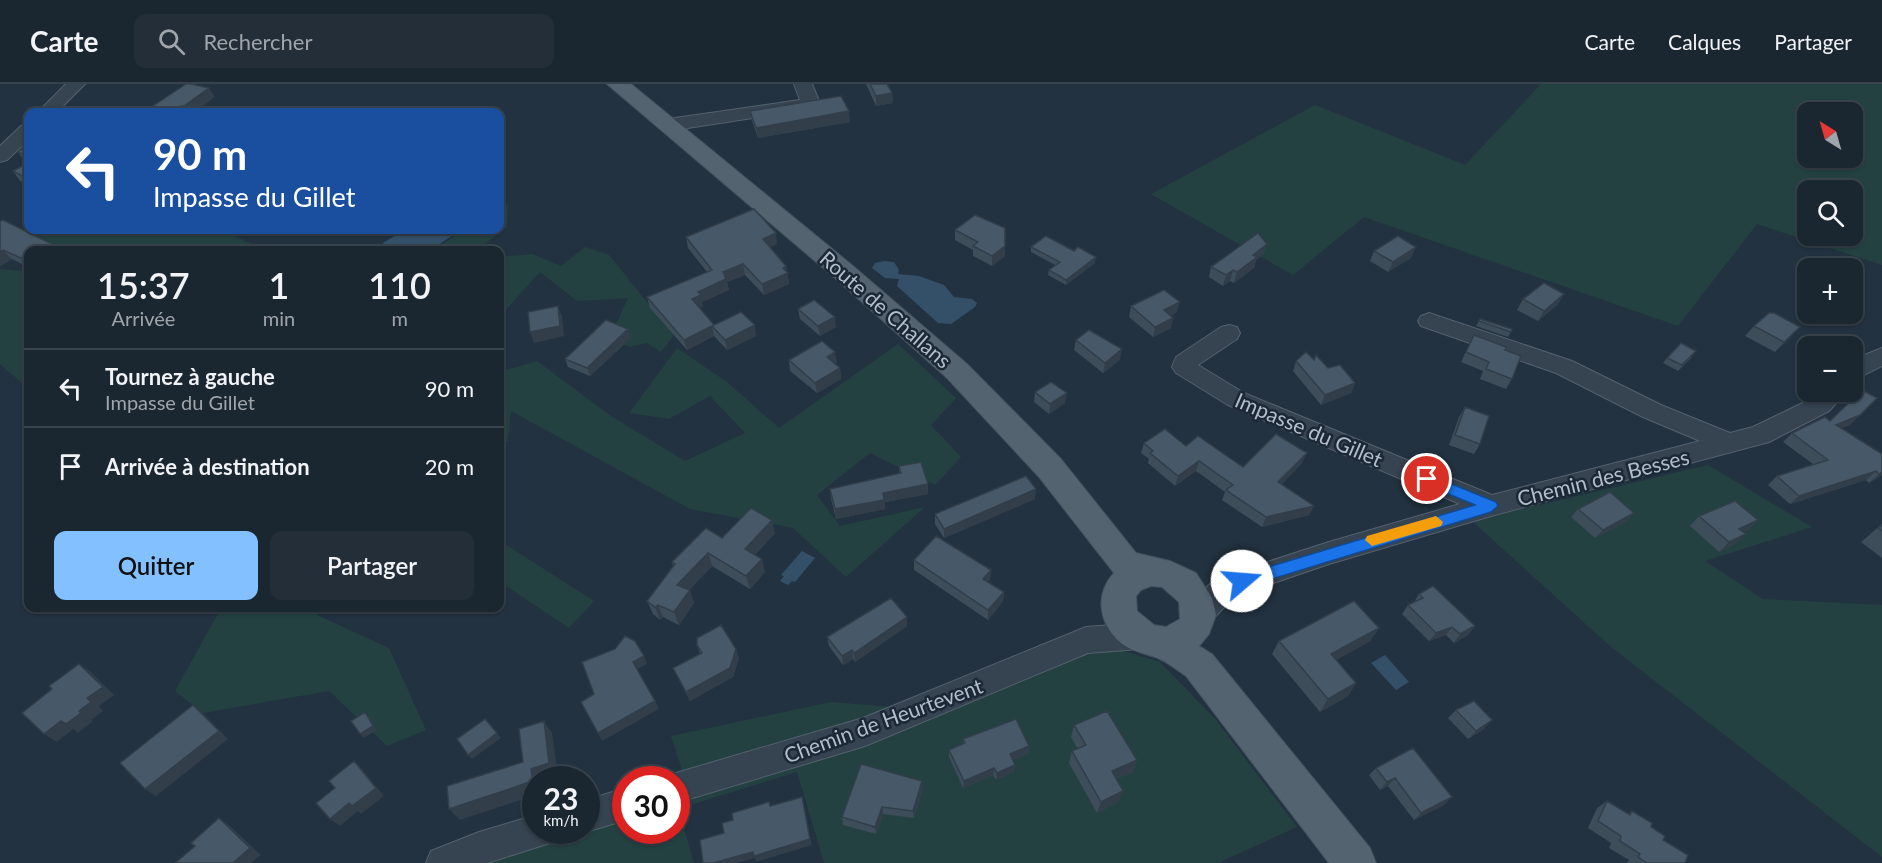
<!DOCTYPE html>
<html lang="fr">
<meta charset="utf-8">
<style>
:root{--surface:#1a2630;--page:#232e38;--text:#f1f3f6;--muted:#9fa5ab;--line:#38434c;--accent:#83c0ff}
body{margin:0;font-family:Lato,sans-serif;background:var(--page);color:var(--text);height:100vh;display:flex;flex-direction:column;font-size:22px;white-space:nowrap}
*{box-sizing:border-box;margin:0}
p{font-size:20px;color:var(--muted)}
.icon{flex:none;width:33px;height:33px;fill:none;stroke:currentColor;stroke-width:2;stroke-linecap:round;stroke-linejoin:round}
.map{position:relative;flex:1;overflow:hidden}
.side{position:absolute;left:24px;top:162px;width:480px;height:366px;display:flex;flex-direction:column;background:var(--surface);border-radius:12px;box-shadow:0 2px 4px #0004,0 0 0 2px var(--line)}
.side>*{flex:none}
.top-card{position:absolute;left:24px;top:24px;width:480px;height:126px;border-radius:12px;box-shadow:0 2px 4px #0004,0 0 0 2px var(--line);background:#1a4fa0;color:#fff;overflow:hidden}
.needle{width:39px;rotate:323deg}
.tools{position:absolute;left:1797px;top:18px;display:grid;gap:12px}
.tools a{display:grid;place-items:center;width:66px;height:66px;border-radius:12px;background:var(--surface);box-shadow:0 2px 4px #0004,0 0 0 2px var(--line);font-size:30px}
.speed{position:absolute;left:522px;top:682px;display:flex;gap:12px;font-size:30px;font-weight:700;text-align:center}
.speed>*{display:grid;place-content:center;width:78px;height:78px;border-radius:50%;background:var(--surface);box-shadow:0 2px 4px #0004,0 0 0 2px var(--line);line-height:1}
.speed small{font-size:15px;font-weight:400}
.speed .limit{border:9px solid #d22;background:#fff;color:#111}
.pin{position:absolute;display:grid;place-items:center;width:51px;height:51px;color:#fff;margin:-26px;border:3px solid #fff;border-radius:50%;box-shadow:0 2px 6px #0007}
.me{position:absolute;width:66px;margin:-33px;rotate:72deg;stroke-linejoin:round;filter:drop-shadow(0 0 4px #0008)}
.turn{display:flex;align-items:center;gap:21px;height:126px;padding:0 30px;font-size:27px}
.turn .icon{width:78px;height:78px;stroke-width:2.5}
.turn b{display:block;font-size:42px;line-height:51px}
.eta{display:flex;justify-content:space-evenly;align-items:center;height:102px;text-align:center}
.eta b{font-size:36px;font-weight:600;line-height:42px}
.primary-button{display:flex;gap:12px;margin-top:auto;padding:12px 30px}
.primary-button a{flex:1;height:69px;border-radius:12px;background:var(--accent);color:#111;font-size:24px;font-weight:600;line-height:69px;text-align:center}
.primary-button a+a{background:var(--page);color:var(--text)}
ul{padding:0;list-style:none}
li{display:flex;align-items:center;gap:18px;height:78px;padding:0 30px;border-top:2px solid var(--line)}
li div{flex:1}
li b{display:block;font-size:22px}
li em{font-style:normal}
header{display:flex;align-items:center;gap:36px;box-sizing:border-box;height:84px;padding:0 30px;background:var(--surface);border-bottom:2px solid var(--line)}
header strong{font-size:28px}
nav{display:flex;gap:33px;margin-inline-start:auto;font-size:21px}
.search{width:420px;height:54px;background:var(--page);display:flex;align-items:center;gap:15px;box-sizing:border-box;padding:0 21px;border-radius:12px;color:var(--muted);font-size:22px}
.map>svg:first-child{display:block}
.green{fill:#244141;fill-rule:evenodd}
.water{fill:#345069}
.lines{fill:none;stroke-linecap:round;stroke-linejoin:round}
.minor-casing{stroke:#54616e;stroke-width:2}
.major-casing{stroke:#424f5c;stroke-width:2}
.minor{fill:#364350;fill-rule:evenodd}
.major{fill:#546370;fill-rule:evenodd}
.wall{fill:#3d4d5a}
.shaded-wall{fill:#323e4a}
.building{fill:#475969;stroke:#323e4a;stroke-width:1.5}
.route{fill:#1a73e8;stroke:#114b97;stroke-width:1.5}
.slow{fill:#f59e0b}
.labels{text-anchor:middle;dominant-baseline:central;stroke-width:5;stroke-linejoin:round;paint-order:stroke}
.street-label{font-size:21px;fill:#b2becb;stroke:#1b2835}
</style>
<header>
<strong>Carte</strong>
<div class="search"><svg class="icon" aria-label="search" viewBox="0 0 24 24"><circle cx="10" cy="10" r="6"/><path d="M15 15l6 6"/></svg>Rechercher</div>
<nav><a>Carte</a><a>Calques</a><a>Partager</a></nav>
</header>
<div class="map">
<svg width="1882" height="779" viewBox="0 0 1882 779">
<rect width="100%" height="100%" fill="#223240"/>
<path class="green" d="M1541,0H1882V181L1757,140L1678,242L1364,133L1293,191L1151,110L1315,21L1465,81ZM1808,28H1852V74H1808ZM1808,106H1852V152H1808Z
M500,118L508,121L507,143L477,166H433L464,146H500Z
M76,146H219L267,166H30L36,153Z
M585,163L609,171L674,251L661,268L647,259L630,263L610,253L628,214L577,217L540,188L500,232V173L532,170L561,182Z
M28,171V304L0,280V185L21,187Z
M898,260L956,314L931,341L961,373L935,401L870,369L817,411L840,442L925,423L846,493L793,444L690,425L511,327L508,357L500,358V288L537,277L611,332L685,377L745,349L710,312L669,335L629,329L677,264L727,298L779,344Z
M1708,381L1812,443L1705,477L1763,515L1882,521V773L1611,563L1472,437Z
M500,457L594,517L569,544L500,498Z
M221,524H315L317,531L389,564L426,646L387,662L329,607L203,629L175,607Z
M1106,562L1160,578L1216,636L1297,743L1218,779H824L797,688L693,720L671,652L831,618L943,627Z
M677,720L694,779H476L566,748L586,747L625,733L626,747H676Z"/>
<path class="water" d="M404,146H461L430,166H386L383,159Z
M884,177L894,178L899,186L898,190L919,192L944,201L954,213L972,215L977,219L975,223L951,240L938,239L897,202L899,195L885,194L872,184L875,179Z
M802,467L815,474L795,498L792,497L788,501L780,497L784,492L781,491Z
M1385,571L1409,598L1396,606L1371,579Z"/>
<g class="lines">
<g class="minor-casing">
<path id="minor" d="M66,0H85L57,28H38Z
M794,0H812L819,17L811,25L805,26L668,47L659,41L668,35L800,16Z
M28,40V56L7,76L0,78V62L21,42Z
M1429,229L1572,277L1661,321L1730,349L1753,343L1811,315L1819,308H1846L1829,327L1769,358L1491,432L1329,480L1235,512L1209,539L1199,542L1189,539L1185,530L1189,521L1215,495L1329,458L1460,420L1228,321L1176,289L1172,283L1176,273L1221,243L1229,241L1237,243L1240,249L1237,255L1198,281L1244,309L1492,411L1700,357L1643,333L1556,289L1421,242L1418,237L1421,232Z
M1882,264V282L1852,297V276Z
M1140,539L1150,543L1154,552L1150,561L1140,565L1088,569L865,662L676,719V696H663L676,689L863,634L1086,543Z
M626,704V736L586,748L583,747H586V716Z
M536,731V747H554L550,759L487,779H426L431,767L479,748Z"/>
</g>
<g class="major-casing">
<path id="major" d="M607,0H631L853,182L967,280L1061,375L1136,469L1170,477L1196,489L1212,514L1216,531L1209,550L1199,562L1212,570L1370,764L1376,779H1329L1186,592C1177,586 1165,576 1155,573C1143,569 1131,567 1121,559C1099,540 1094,511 1114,489L1039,393L947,294L835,194ZM1151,502L1162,503L1179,518L1180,535L1166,543L1154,541L1137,527L1136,512L1141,506Z"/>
</g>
<use href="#minor" class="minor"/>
<use href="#major" class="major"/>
</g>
<path class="wall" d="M866,0H887L892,9L893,19L876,22Z
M750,27L850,38L758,54L752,37Z
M28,61V101L20,97L13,87L28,79L25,78L18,68Z
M0,138L56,162L60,166H28V183L12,175L0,182Z
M955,146L1005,172L992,182L973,172V166L955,156Z
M686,153L777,160L770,163L786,182L789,200L764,211L745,191L727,198L729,206L702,218L703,222L699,223L714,241L756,252L727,266L714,252L687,266L650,224L647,213L707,188L688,164Z
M1267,160L1263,171L1256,176L1254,184L1234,199L1230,197L1223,202L1209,193L1211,183Z
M1031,163L1095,179L1066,201L1048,191L1049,186L1055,181L1031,168Z
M1374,167L1411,174L1388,188L1370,177Z
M1564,210L1557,221L1538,237L1517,226L1523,215Z
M1131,222L1177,228L1171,232V244L1153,253L1129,233Z
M798,225L836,243L820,252L800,235Z
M1480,235L1511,248L1508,253L1476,242Z
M1754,242L1791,253L1775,268L1745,252Z
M1474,251L1505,266L1512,295L1506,305L1480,295L1483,287L1461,278Z
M631,254L590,292L568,283L565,275Z
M1076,256L1120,276L1103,289L1074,266Z
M1692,273L1678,287L1663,279L1667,274Z
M789,276L837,279L834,280L840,284L841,295L817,309L790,287Z
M1314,276L1355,299L1351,309L1321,321L1293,287L1296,277Z
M1035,308L1065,319L1049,330L1034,318Z
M1465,323L1480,360L1474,370L1449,361L1459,333Z
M1830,337L1850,341L1841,344L1882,370V391L1869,399L1866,396L1790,420L1768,401L1777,392L1813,380L1783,358L1792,349Z
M1144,359L1186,362L1243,383L1302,379L1282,400L1314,422L1309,431L1262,443L1222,416L1225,408L1196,387L1175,402L1148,379L1149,375L1141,369Z
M899,382L928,410L885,418V425L836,435L831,415L830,405L899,389Z
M1035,415L944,454L935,440V430Z
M1578,425L1627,437L1595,454L1571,433Z
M1699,432L1758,436L1748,446L1743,448L1735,460L1719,468L1690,442Z
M1882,440V474L1861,458Z
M775,449L755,471L765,488L750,505L712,482L689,506L694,519L679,541L663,533L660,536L653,530L647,517L673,482L672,478L722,454Z
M914,476L991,486L990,495L988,498L1004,508L1003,517L988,536L914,486Z
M1419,510L1475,542L1468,551L1454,559L1446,551L1429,557L1402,530L1408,521L1414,518Z
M907,542L855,578L853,575L843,581L829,562L827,553Z
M1379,544L1370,557L1336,576L1356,599L1348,612L1320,628L1272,570L1279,557Z
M697,561L739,574L733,593L690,617L673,584L700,570Z
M1456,626L1484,645L1468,655L1448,634Z
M1074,641L1137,676L1133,688L1116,695L1119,718L1097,729L1069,679L1072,667L1078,665L1071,653Z
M963,655L1029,662L1028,670L1012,676L1015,681L1014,688L996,696L993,691L963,704L949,673V666L963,660Z
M1376,684L1444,721L1414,736L1388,702L1380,706L1369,691Z
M922,697L923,705L914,734L883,730L876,750L843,741L842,733Z
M1607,717L1628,730L1632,727L1651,743L1685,779H1627L1629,776L1609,764L1611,759L1588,744L1597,724Z"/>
<path class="shaded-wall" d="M209,4L215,13L195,28H147Z
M892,9L893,19L876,22V12Z
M849,27L850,38L758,54L756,44Z
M776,149L777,160L765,165L763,155Z
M1267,160L1263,171L1256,176L1254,184L1234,199L1237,188L1253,171Z
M56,162L60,166H49Z
M1005,162V172L992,182V172Z
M1416,163L1411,174L1388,188L1393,178Z
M3,166L12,175L0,182V168Z
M1096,173L1095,179L1066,201V196Z
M743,180L745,191L727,198L729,206L702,218L703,222L695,225L692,215L698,208L723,188Z
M786,182L789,200L764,211L762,200L783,184Z
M1233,186L1230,197L1223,202L1226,191Z
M1564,210L1557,221L1538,237L1544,227Z
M1180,218L1177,228L1162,237L1164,226Z
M558,222L562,232L564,252L534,259L530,248Z
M835,233L836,243L820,252L818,242Z
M1173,234L1171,244L1153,253L1155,243Z
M755,241L756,252L727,266L725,256Z
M712,242L714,252L687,266L684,256Z
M1800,243L1791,253L1775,268L1784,258Z
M628,245L631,254L590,292L587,284Z
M1122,265L1120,276L1103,289L1105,279Z
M835,268L837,279L828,283L827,273Z
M840,284L841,295L817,309L815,299Z
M1355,299L1351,309L1321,321L1325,311Z
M1067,309L1065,319L1049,330L1050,320Z
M1860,331L1850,341L1827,350L1836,341Z
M1307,369L1302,379L1274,408L1278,398Z
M1199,377L1196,387L1175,402L1178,392Z
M1876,387L1866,396L1790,420L1799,412Z
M1882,388V391L1869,399L1879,390Z
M928,400V410L885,418V425L836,435L835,425L883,409Z
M1036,405L1035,415L944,454V445Z
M1314,422L1309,431L1262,443L1266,433Z
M1634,429L1627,437L1595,454L1603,446Z
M772,436L775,449L748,478L745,465Z
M1758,436L1748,446L1729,454L1739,445Z
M1746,450L1735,460L1719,468L1729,458Z
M708,469L712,482L682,514L677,501Z
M762,475L765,488L750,505L746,492Z
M991,486L990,495L983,504V495Z
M690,506L694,519L679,541L674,528Z
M1004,508L1003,517L988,536V526Z
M658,521L663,533L660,536L655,523Z
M907,533V542L855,578L854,569Z
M1475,542L1468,551L1454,559L1460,550Z
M1452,543L1446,551L1429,557L1436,549Z
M1379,544L1370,557L1323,583L1331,570Z
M736,565L739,574L733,593L690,617L686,608Z
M852,566L853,575L843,581L842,572Z
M644,572L647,580L637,585L633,578Z
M79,580L91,588L114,611L99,622L103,627L91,636L93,637L78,649L73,645L57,658L44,650L61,637L79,627Z
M1356,599L1348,612L1320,628L1328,615Z
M655,617L659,625L602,657L598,649Z
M193,621L203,629L228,655L156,712L145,705Z
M365,628L369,633L377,646L364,654L360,650Z
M1492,636L1484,645L1468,655L1476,647Z
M544,637L552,649L558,691L542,696H536V711L460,736L449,725L531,685Z
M497,649L501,654L472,675L468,671Z
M1029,662L1028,670L1009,677L1010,670Z
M1137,676L1133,688L1108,699L1112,687Z
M354,677L362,685L384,712L361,730L358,727L340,742L330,735L349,719Z
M1015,681L1014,688L996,696L997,689Z
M994,684L993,691L963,704L964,697Z
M1395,694L1388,702L1380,706L1387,698Z
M922,697L923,705L914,734L913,727Z
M1123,707L1119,718L1097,729L1101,718Z
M1452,713L1444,721L1414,736L1421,729Z
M803,720L812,761L756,778L755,774L736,779H713Z
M882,723L883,730L876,750L875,743Z
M219,734L230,742L261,771L251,779H233Z"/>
<path class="building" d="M186,0H191L209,4L184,22L144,28Z
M870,0H887L892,9L876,12Z
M841,12L849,27L756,44L750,27Z
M28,61V73L18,68Z
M28,79V95L13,87Z
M754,125L776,149L763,155L786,182L783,184L788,189L762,200L743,180L723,188L726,195L698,208L701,211L692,215L714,241L684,256L647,213L712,186L686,153Z
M975,131L1005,144V162L992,172L973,162L978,158L955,146Z
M3,136L56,162L49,166H28V177L3,166L0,168V138Z
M1258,149L1267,160L1253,171L1257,173L1237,188L1233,186L1226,191L1211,183Z
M1046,152L1074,167L1078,163L1096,173L1066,196L1049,186L1060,178L1031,163Z
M1398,152L1416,163L1393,178L1374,167Z
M1544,199L1564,210L1544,227L1523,215Z
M1164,206L1180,218L1164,226L1173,234L1155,243L1131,222Z
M814,216L835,233L818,242L798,225Z
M558,222L560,242L530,248L528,228Z
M741,228L755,241L725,256L712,242Z
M1769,229H1774L1800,243L1784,258L1754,242Z
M1480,235L1512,245L1511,248L1479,237Z
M606,236L628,245L587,284L565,275Z
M1089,246L1122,265L1105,279L1076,256Z
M1474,251L1506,263L1505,266L1521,272L1512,295L1486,285L1489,278L1466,268Z
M822,257L835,268L827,273L840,284L815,299L789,276Z
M1681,259L1696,267L1682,281L1667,274Z
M1306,268L1314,276L1316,271L1328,284L1340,281L1355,299L1325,311L1296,277Z
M1051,298L1067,309L1050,320L1035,308Z
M1862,306L1877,314L1860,331L1836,341L1882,370V388L1879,390L1876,387L1799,412L1777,392L1828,376L1792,349L1825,333L1830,337Z
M1465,323L1489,332L1480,360L1455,351Z
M1165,345L1186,362L1198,352L1243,383L1276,350L1307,369L1278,398L1314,422L1266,433L1226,406L1233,401L1199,377L1178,392L1150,369L1153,367L1144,359Z
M921,378L928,400L883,409L884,416L835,425L830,405L901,389L899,382Z
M1026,392L1036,405L944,445L935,430Z
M1610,408L1634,429L1603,446L1578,425Z
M1735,417L1758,436L1739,445L1746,450L1729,458L1699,432Z
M751,424L772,436L745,465L762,475L746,492L708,469L677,501L690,506L674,528L658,521L655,523L647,517L675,480L672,478L706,444L722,454Z
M1882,441V447L1878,444Z
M936,452L991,486L983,495L1004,508L988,526L914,476Z
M1433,502L1475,542L1460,550L1452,543L1436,549L1408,521L1423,514L1419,510Z
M891,514L907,533L854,569L852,566L842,572L827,553Z
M1354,517L1379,544L1331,570L1356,599L1328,615L1279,557Z
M721,541L736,565L730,584L686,608L673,584L702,569L697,561V554Z
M625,552L635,557L644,572L633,578L655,617L598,649L581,618L594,610L582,578L615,565Z
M79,580L103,603L87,614L91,618L79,627L81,629L66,640L61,637L44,650L22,629L52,605L49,602Z
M1474,617L1492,636L1476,647L1456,626Z
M193,621L219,647L145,705L120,679Z
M1107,627L1137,676L1112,687L1123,707L1101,718L1072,667L1086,661L1074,641Z
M365,628L373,642L360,650L351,637Z
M485,635L497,649L468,671L457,655Z
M1016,635L1029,662L1010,670L1015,681L997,689L994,684L964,697L949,666L965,659L963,655Z
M544,637L549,679L531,685L533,697L449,725L447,702L523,678L519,645Z
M1413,664L1452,713L1421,729L1395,694L1387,698L1376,684Z
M354,677L376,704L352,722L349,719L330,735L316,719L335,704L329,697Z
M861,680L922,697L913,727L882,723L875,743L842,733Z
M802,713L810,755L754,772L753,768L713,779H703L700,756L724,749L722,739L733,736L732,729L769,718L770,722Z
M1607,717L1630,731L1632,727L1652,739L1651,743L1665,752L1663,756L1688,771L1685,779H1647L1638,773L1640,770L1620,757L1621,752L1598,737Z
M219,734L250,764L233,779H175L195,762L191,759Z"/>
<path class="route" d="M1427,390L1496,418L1498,422L1491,428L1242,504L1237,502L1235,497L1237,493L1242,491L1475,421L1422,399V391Z"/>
<path class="slow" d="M1436,432L1443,438L1441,442L1372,462L1365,456L1367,452Z"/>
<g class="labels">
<g class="street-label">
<text transform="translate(886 225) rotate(41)">Route de Challans</text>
<text transform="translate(1309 345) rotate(23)">Impasse du Gillet</text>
<text transform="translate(1603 393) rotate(-14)">Chemin des Besses</text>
<text transform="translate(883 636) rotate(-20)">Chemin de Heurtevent</text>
</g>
</g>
</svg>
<div class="tools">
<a><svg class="needle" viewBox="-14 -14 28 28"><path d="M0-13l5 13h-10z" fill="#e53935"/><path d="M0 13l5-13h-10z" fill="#9fa5ab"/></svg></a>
<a><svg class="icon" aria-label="search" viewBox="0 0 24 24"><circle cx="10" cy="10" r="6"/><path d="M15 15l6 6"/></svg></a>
<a>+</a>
<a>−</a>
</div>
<div class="speed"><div>23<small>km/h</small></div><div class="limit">30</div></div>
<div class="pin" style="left:1427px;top:395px;background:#d93025"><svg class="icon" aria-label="arrive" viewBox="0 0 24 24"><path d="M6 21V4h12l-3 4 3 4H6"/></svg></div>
<svg class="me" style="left:1242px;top:497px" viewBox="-20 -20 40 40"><circle r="19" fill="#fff"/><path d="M0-13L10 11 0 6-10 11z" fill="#1a73e8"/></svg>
<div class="top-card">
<div class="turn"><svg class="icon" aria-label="left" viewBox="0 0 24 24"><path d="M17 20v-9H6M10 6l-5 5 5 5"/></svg><div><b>90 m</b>Impasse du Gillet</div></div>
</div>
<section class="side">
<div class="eta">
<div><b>15:37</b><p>Arrivée</p></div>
<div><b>1</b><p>min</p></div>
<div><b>110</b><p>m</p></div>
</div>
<ul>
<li><svg class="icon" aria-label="left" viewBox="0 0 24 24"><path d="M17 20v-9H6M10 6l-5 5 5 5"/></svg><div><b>Tournez à gauche</b><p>Impasse du Gillet</p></div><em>90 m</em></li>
<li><svg class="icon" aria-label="arrive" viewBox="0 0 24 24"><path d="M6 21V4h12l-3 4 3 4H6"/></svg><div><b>Arrivée à destination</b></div><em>20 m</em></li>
</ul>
<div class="primary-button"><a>Quitter</a><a>Partager</a></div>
</section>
</div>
